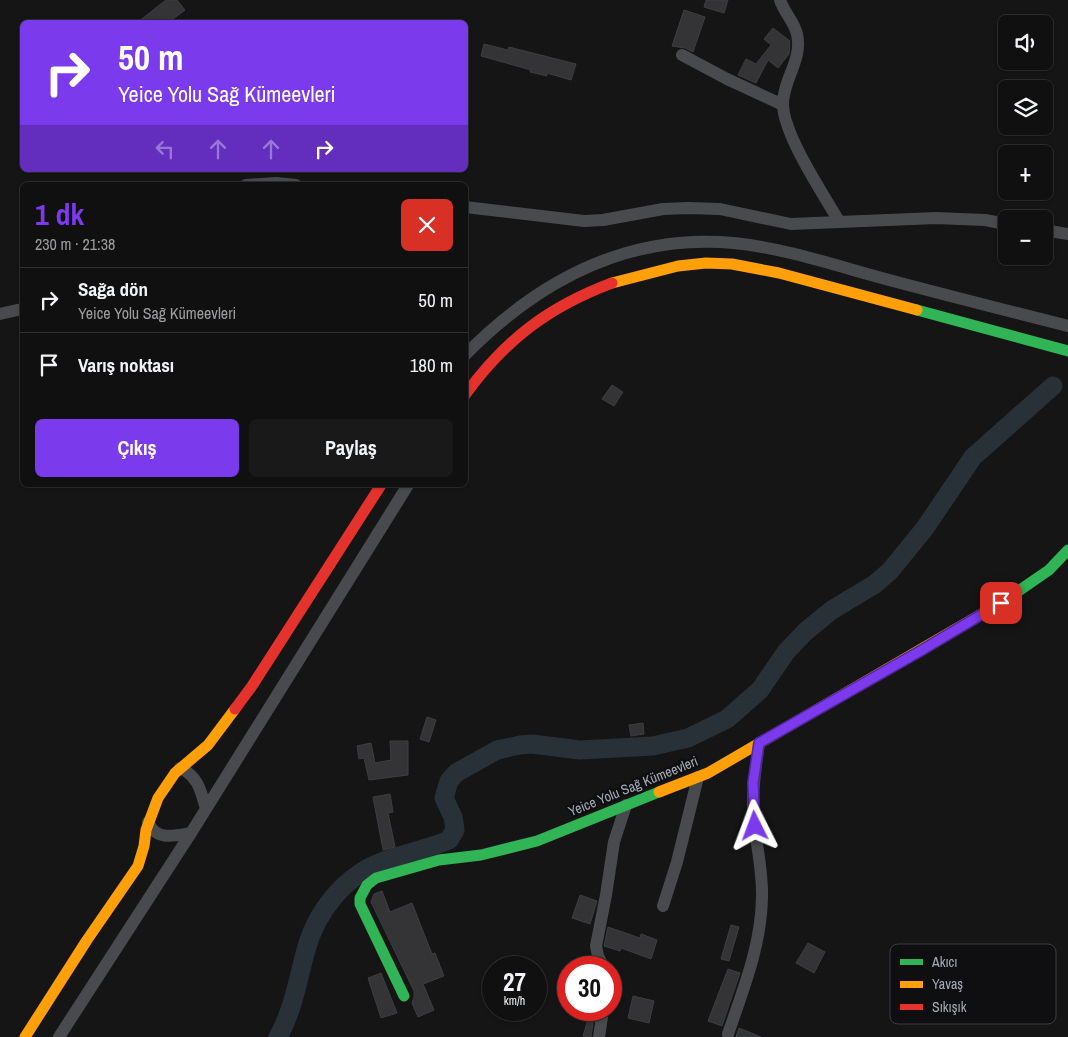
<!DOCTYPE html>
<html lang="tr">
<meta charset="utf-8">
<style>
:root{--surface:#101010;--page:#191919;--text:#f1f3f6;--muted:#9c9d9f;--line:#303030;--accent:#7c3aed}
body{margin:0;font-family:"Archivo Narrow",sans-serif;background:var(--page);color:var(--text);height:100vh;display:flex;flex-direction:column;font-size:19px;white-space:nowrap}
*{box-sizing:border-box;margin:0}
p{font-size:16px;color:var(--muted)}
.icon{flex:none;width:28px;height:28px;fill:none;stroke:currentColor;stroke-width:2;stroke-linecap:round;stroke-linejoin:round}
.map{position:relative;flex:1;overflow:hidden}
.sheet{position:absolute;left:20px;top:182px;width:448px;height:305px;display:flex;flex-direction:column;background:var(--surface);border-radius:8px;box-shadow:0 1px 4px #0004,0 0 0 1px var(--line)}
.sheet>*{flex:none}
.banner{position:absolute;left:20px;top:20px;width:448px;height:152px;border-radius:8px;box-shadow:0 1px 4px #0004,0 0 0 1px var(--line);background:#7c3aed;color:#fff;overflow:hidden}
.fabs{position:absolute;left:998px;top:15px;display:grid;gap:10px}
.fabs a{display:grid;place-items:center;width:55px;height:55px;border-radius:8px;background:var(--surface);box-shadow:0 1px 4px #0004,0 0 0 1px var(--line);font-size:25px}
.speed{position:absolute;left:482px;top:956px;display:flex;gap:10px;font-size:25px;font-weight:700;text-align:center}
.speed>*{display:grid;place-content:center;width:65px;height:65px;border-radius:50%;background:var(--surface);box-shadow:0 1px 4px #0004,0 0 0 1px var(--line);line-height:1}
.speed small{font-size:12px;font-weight:400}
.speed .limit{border:8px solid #d22;background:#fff;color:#111}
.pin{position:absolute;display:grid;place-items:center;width:42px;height:42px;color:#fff;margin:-21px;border-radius:10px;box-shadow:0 2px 8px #0006}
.me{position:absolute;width:55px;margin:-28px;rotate:357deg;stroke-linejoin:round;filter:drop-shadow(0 0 4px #0008)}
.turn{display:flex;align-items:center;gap:18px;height:105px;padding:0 15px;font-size:22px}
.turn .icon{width:65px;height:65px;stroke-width:2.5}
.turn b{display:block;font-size:35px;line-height:42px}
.lanes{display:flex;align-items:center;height:48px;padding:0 15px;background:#0003;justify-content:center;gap:25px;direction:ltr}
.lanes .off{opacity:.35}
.round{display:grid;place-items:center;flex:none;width:52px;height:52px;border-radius:8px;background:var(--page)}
.summary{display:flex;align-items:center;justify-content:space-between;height:85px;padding:0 15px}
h1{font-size:30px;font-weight:800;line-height:38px;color:var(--accent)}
.cta{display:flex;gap:10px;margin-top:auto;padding:10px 15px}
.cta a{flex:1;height:58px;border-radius:8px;background:var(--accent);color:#fff;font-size:20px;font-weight:800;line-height:58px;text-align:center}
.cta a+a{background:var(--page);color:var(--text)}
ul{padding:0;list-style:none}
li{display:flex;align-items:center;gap:15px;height:65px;padding:0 15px;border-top:1px solid var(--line)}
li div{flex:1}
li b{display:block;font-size:19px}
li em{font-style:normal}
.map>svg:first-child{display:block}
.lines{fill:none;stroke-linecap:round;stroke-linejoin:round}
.river{stroke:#283137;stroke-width:19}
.building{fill:#343436;stroke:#3d3e41}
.street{stroke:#494a4e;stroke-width:12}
.fast{stroke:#30b455;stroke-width:11}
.slow{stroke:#ff9f0a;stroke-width:11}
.jam{stroke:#e5322d;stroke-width:11}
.route-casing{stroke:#51269a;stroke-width:12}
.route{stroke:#7c3aed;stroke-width:9}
.labels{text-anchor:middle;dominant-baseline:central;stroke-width:4.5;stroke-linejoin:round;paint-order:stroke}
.street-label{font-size:14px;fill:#a6acb6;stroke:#0f0f11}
.key{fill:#0f0f11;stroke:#3c3e43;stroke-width:1}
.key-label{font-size:14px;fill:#a6acb6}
</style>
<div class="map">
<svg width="1068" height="1037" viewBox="0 0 1068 1037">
<rect width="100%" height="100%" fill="#151515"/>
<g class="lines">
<path class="river" d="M278,1037C293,1011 298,979 306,950C316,912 345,875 384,861C405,853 428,849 449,840L455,830L453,817L444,798L449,781L456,773L497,750L520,745L532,744L580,750L653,746L688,738L727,719L760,690L786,652L806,631L832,610L875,584L890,571L925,528L973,457L1053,386"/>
</g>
<path class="building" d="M166,0H177L185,10L169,22H138Z
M706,0H728L724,13L704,7Z
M684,10L705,17L693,52L685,48L672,46Z
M773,28L790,41L789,54L778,68L768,60L756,83L738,75L746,59L756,64L771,45L764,39Z
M484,44L508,50L509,47L576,64L571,80L547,73V76L530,72L531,70L481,56Z
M612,385L623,392L614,406L602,399Z
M427,717L436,720L429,742L420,739Z
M643,723L644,734L631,736L629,725Z
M390,741H408V775L369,780L364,758L359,759L357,746L371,743L375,763L391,760Z
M390,794L393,812L388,813L395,847L383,850L373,797Z
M382,891L390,912L412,903L432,954L435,953L444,976L423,984L434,1010L418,1017L412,1003L414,997V991L371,902L374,894Z
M580,895L597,901L590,924L572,918Z
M731,925L739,927L729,961L721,959Z
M608,927L640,938L641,934L657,940L651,959L621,948L620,951L604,946Z
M808,943L825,952L814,973L796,963Z
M728,969L740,973L722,1026L708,1021Z
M381,973L397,1013L381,1018L368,978Z
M633,996L654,1001L649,1023L628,1018Z
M591,1010H595L591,1037L583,1036Z
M739,1028L761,1037H736Z"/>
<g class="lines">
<path class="street" d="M780,0C784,12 794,22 797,34C803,60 783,79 783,104C783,134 823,194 839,221
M682,55L727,79L783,105
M246,185L276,183L296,185
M465,207L584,221L603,220L663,209L688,208L720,209L791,224L936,218L985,220L1006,224
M1044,230L1068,234
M0,314L22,309
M465,355C538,281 627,233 734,243C783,248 831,264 878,277C941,294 1005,310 1068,326
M180,768C198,776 201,791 206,809
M148,822C156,841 174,836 191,833
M663,906L677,862L698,777
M604,968L598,956L596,946L606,895L614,842L626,805
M728,1034C743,990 761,946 762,898C763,869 755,840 753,811C752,788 756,766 759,743
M59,1037L191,833L408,485
M599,1037L603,1010"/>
<path class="fast" d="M917,310L1068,351
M1004,601L1049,570L1068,550
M404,996L360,904V898L367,885L376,878L439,860L481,855L537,841L659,792"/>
<path class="slow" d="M612,283L678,266L706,263L732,264L779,273L917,310
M659,792L708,773L1004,601
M25,1037L87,940L138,866L144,846L146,830L158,798L175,773L208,745L235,709"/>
<path class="jam" d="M465,395C505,340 548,307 612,283
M235,709L252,686L381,485"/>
</g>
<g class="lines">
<g class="route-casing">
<path id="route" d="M755,826L753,783L759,743L922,650L1001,603"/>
</g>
<use href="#route" class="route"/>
</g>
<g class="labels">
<g class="street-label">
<text transform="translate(633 786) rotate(-22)">Yeice Yolu Sağ Kümeevleri</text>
</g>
</g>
<rect x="890" y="944" width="166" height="80" rx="8" class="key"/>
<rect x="900" y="959" width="23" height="6" fill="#30b455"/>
<rect x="900" y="981" width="23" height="7" fill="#ff9f0a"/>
<rect x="900" y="1004" width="23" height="6" fill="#e5322d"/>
<g class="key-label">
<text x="932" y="967">Akıcı</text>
<text x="932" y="989">Yavaş</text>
<text x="932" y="1012">Sıkışık</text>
</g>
</svg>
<div class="fabs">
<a><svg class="icon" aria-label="sound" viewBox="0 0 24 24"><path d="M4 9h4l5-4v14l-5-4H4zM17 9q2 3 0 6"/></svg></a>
<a><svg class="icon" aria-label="layers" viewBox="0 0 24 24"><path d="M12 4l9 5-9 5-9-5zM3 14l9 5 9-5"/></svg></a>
<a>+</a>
<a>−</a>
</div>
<div class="speed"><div>27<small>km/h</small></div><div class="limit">30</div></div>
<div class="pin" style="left:1001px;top:603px;background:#d93025"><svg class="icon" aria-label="arrive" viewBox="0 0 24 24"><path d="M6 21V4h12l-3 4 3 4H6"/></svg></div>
<svg class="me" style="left:755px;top:826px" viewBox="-20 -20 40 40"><path d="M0-17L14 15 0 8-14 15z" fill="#7c3aed" stroke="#fff" stroke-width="4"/></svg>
<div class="banner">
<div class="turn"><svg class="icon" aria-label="right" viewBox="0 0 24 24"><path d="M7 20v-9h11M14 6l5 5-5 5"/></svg><div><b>50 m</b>Yeice Yolu Sağ Kümeevleri</div></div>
<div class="lanes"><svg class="icon off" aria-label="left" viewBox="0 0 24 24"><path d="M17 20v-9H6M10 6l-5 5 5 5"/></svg><svg class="icon off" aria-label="ahead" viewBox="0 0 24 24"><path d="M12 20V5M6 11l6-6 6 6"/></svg><svg class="icon off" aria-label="ahead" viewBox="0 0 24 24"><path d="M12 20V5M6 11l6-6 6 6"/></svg><svg class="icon" aria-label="right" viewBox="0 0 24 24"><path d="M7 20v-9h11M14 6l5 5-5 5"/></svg></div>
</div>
<section class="sheet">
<div class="summary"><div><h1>1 dk</h1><p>230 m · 21:38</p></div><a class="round" style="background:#d93025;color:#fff"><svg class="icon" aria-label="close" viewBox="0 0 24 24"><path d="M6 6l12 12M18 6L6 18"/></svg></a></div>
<ul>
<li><svg class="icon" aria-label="right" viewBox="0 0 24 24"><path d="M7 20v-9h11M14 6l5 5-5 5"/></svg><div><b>Sağa dön</b><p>Yeice Yolu Sağ Kümeevleri</p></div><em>50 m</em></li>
<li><svg class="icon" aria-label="arrive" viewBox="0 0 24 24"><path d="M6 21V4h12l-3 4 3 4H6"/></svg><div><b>Varış noktası</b></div><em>180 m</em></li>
</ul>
<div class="cta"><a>Çıkış</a><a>Paylaş</a></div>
</section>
</div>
